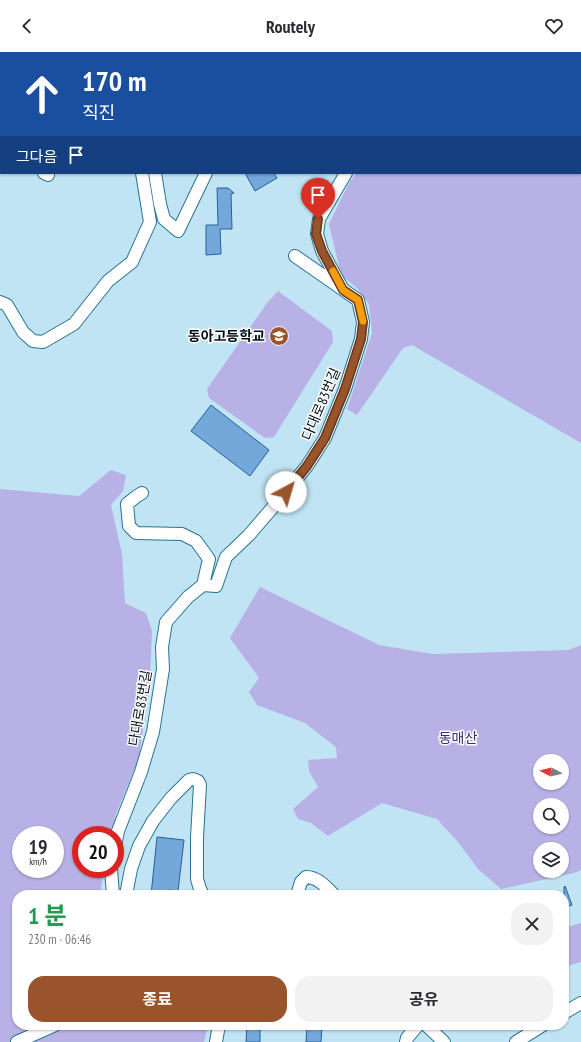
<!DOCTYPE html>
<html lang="ko">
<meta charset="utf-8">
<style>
:root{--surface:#fff;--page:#f2f2f3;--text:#2b2b33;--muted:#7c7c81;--accent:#9a542b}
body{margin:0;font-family:"PT Sans Narrow","Noto Sans KR",sans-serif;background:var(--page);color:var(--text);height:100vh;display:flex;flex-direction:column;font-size:15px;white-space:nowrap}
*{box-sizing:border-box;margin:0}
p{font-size:13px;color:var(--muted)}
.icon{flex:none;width:22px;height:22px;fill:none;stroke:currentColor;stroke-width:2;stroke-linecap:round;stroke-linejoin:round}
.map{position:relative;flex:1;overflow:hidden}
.sheet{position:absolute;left:12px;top:838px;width:557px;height:140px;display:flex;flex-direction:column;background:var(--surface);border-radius:16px;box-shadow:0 1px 3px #0004}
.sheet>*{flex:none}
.hud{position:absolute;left:0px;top:0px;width:581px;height:122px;box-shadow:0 1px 3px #0004;background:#1a4fa0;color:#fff;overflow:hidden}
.needle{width:26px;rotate:277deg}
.tools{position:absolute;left:533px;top:702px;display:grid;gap:8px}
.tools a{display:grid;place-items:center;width:36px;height:36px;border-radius:50%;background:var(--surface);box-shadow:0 1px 3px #0004;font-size:20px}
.speed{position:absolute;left:12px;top:774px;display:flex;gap:8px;font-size:20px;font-weight:700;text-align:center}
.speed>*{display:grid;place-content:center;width:52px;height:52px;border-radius:50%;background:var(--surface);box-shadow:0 1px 3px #0004;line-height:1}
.speed small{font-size:10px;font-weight:400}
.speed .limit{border:6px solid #d22;background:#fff;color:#111}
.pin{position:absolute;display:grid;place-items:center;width:34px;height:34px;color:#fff;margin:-41px -17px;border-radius:50% 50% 50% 0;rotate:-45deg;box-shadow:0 0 4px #0007}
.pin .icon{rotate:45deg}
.me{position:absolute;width:44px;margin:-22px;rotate:39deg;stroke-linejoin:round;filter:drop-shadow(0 0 3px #0008)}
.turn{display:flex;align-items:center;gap:14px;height:84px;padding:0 16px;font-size:18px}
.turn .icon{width:52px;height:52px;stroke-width:2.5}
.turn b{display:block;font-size:28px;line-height:34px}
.then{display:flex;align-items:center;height:38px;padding:0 16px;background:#0003;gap:8px;font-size:15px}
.round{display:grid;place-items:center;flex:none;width:42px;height:42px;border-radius:16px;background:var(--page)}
.summary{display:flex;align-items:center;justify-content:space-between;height:68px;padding:0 16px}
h1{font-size:24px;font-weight:700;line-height:30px;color:#1e9e55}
.action{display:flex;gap:8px;margin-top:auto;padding:8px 16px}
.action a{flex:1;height:46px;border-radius:16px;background:var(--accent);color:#fff;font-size:16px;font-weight:700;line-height:46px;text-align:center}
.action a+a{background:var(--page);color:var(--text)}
header{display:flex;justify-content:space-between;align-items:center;height:52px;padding:0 16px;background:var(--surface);font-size:18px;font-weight:700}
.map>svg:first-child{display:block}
.green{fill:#b7b1e5;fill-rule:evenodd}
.building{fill:#75a8da;stroke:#246199}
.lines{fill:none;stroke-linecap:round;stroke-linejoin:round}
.minor-casing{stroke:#277392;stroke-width:14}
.minor{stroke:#fff;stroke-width:12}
.route-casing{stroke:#64371c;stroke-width:10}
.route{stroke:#9a542b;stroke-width:7}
.slow{stroke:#f59e0b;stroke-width:7}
.labels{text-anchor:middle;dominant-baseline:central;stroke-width:3;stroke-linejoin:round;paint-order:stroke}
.poi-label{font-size:14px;font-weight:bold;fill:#000e17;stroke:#fff;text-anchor:end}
.street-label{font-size:14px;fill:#000e17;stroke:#fff}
.park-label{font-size:14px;fill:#3c2b75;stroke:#fff}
</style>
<header><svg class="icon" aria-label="back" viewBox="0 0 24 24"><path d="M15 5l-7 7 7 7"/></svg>Routely<svg class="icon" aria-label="heart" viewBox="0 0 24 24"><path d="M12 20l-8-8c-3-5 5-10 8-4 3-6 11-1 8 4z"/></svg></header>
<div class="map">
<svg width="581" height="990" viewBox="0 0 581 990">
<rect width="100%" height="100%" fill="#c1e4f5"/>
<path class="green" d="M581,11V391L412,293L403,296L357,363L347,357L372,281L369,252L357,236L341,223L329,172L350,129L357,121H580Z
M278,239L332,279L333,290L274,385L265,386L209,346L207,337L267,251Z
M111,418L126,423L123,439L111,453L122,502L125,551L146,561L152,579L150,626L139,706L116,762L112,783H81V817H105L101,835L103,843H17V973H208L204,990H0V437L79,444ZM21,783H55V817H21Z
M260,535L379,593L433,602L568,598L581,593V818L574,821L501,837L478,817L458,790L437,767L382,751L328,784L311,771L298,767L293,757L318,735L309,719L308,708L337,706L336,695L305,671L257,653L249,640L259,626L230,586ZM540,709H562V731H540ZM540,753H562V775H540ZM540,797H562V819H540Z
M581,871V910L564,915V876Z"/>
<path class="building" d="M245,121H274L277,126L255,139Z
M217,136H228L234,141L231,142L232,177H220L221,202L206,203V173H218Z
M211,353L269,398L250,424L191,379Z
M157,785L184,788L178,839L169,838L170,843H151Z
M565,834L572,853L564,855V835Z
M247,973H260V990H246Z
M307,973H322L321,990H306Z"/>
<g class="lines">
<g class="minor-casing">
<path id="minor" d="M129,0L130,1
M155,0V1
M292,0L294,1
M35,1L36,0
M375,1L376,0
M439,1V0
M563,1L568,0
M0,88L1,86
M0,102L1,103
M44,121L48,123
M155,121L160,152L164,167L178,179L206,121
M342,236L322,199L317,182L319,167L346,121
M0,250L7,253L23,280L33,289L43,290L74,272L108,229L132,210L150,170L142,121
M203,533L216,534L226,505L249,483L286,440L307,414L325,386L345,337L361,287L363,270L358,248L295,204
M115,794L118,779L141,720L153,680L163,617L162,595L166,570L188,545L203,533L209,507L196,489L182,482L136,481L129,474L127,452L137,444L142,441
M111,817L113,843
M126,843L131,817L139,794L153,769L171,746L189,728L193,727L198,729L200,733L197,785V827L200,837L203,843
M297,843L301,830L306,825C318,825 326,835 334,843
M564,961L581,951
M426,973L444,990
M17,990L55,973
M216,990L219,973
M406,990L407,986L418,973
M516,990L543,973"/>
</g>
<use href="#minor" class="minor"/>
</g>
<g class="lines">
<g class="route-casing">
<path id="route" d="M286,440L307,414L325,386L345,337L361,287L363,270L358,248L343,238L322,199L316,182L318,167"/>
</g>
<use href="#route" class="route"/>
<path class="slow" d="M333,219L343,238L358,248L363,269"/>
</g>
<defs>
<g id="school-disc" transform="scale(1)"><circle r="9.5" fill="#9a542b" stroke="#fff"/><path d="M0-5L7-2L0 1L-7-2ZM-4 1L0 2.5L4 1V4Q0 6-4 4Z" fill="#fff"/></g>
</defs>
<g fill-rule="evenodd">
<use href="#school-disc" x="279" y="284"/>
</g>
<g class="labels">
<g class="poi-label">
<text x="265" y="284">동아고등학교</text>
</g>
<g class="street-label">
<text transform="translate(321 352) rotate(-67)">다대로83번길</text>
<text transform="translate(140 656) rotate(-80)">다대로83번길</text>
</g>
<g class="park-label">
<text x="458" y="686">동매산</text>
</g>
</g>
</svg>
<div class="tools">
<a><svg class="needle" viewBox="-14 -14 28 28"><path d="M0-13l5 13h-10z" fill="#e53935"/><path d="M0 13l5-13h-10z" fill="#7c7c81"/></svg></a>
<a><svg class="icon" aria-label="search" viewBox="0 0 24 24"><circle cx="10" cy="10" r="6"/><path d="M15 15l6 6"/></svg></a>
<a><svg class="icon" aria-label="layers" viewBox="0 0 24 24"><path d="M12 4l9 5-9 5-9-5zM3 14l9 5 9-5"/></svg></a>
</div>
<div class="speed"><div>19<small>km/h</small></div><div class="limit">20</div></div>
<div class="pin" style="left:318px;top:167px;background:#d93025"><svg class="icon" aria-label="arrive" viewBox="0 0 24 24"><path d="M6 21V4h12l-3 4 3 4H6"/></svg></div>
<svg class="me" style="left:286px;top:440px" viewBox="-20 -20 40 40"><circle r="19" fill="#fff"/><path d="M0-13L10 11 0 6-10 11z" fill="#9a542b"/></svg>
<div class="hud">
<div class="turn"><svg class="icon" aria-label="ahead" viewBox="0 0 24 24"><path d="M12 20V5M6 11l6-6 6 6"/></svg><div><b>170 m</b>직진</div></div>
<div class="then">그다음<svg class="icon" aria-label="arrive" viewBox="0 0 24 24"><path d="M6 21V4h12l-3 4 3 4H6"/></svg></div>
</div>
<section class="sheet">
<div class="summary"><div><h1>1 분</h1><p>230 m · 06:46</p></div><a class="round"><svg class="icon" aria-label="close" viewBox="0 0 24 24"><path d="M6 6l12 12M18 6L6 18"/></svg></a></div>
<div class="action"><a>종료</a><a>공유</a></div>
</section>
</div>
